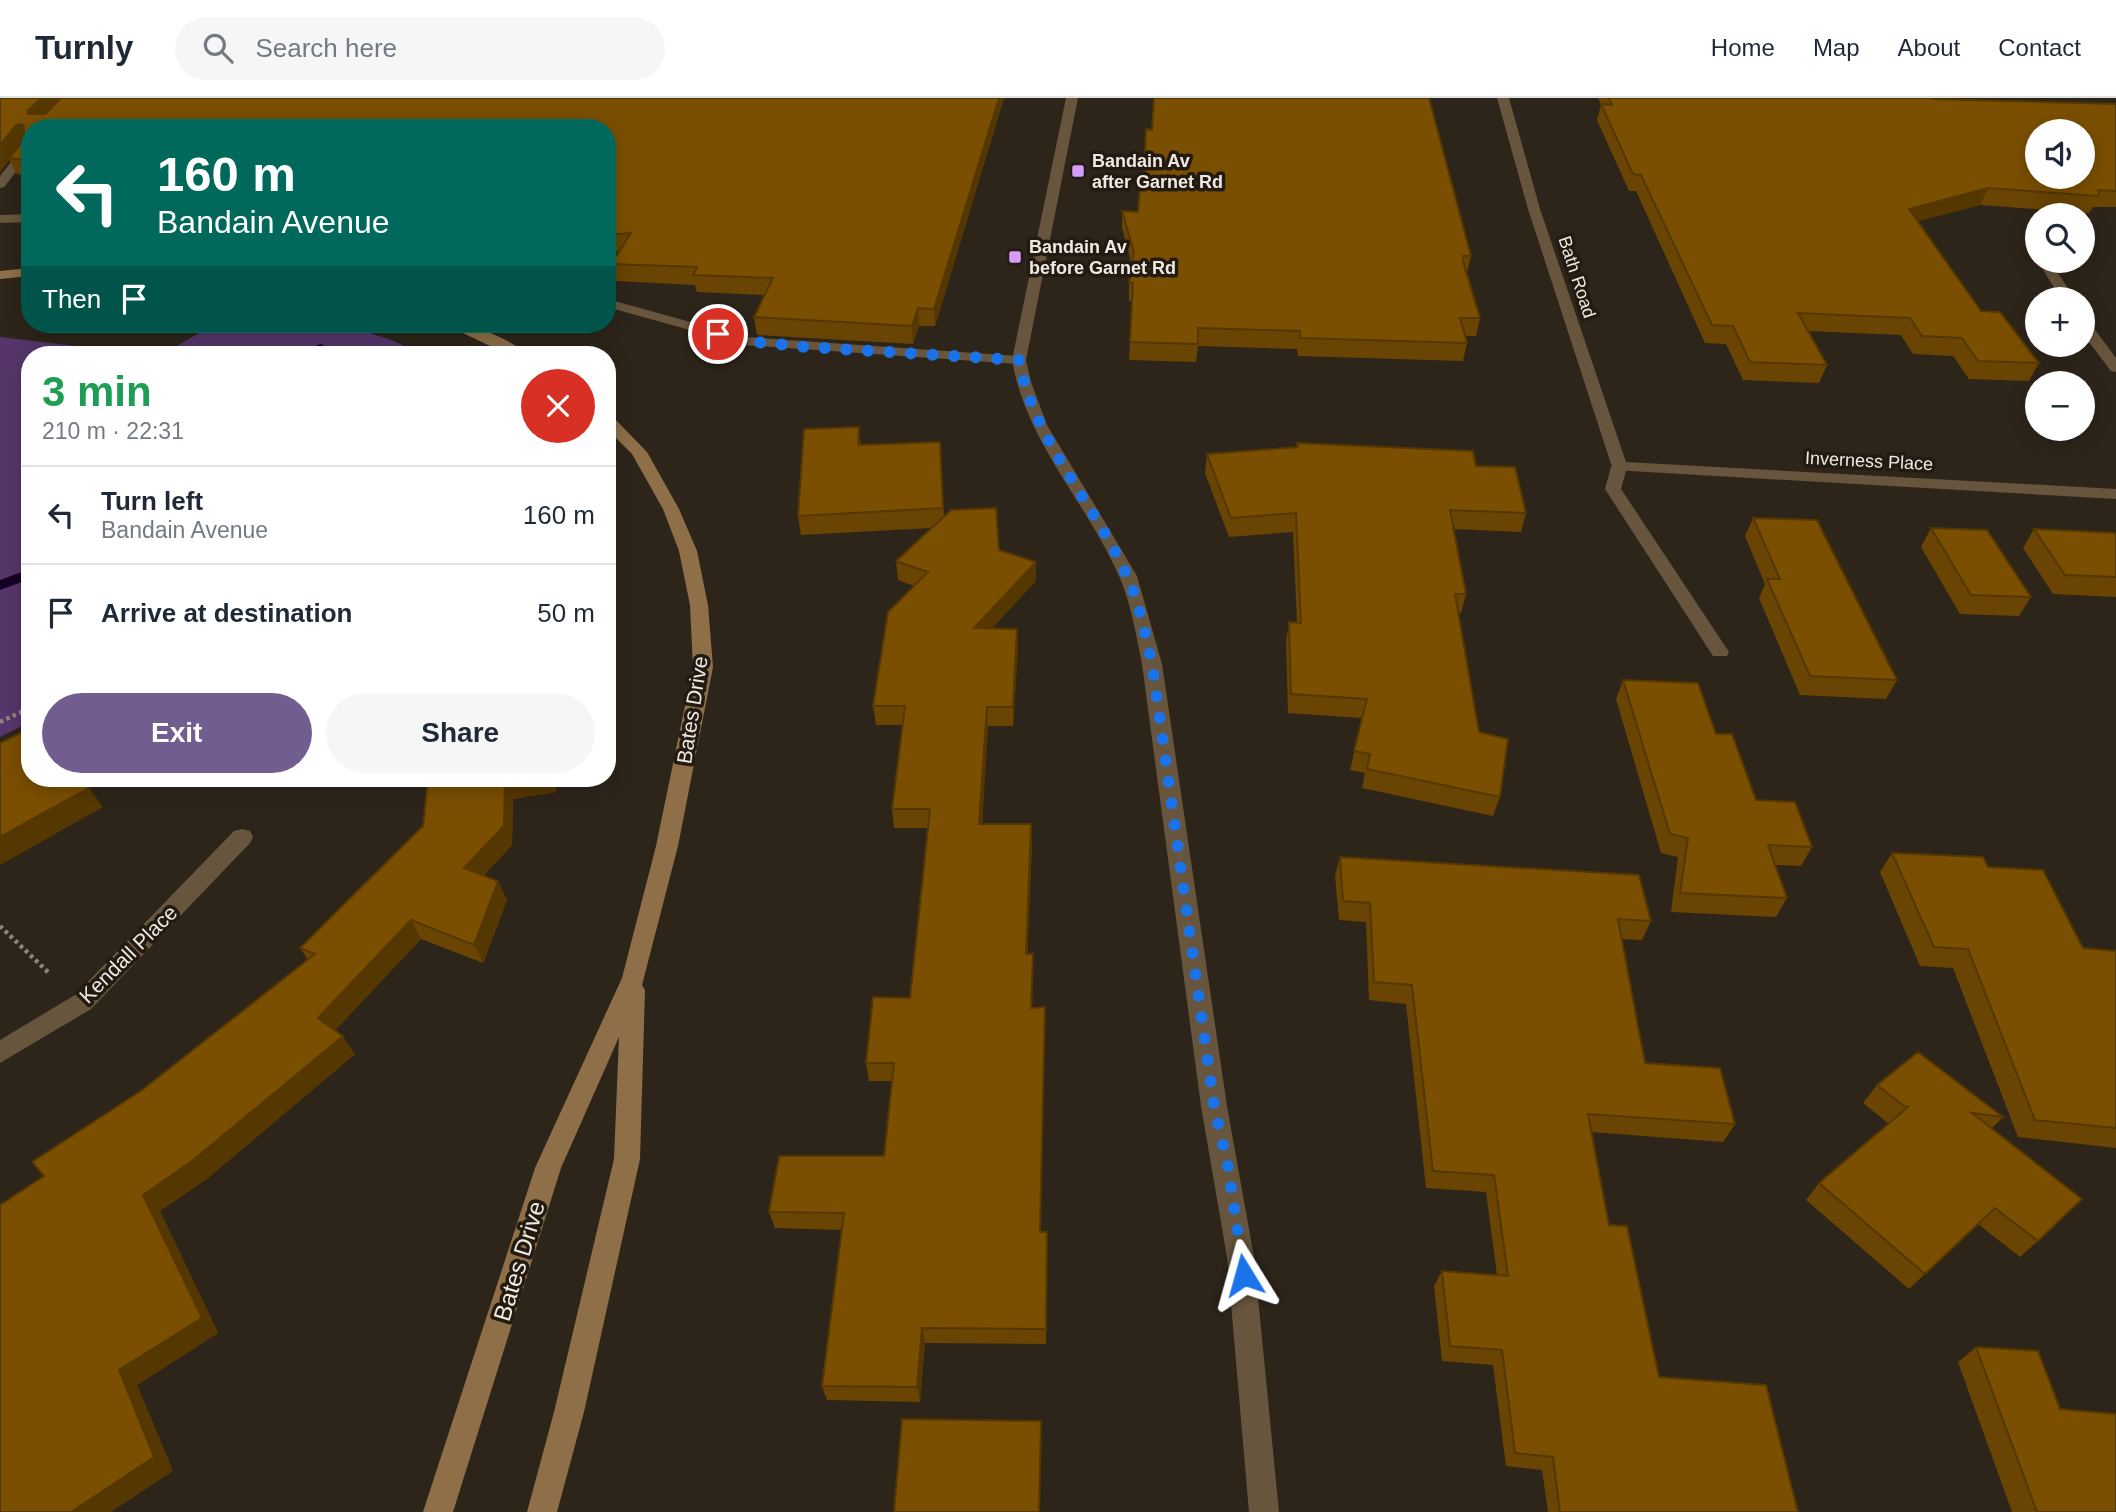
<!DOCTYPE html>
<meta charset="utf-8">
<style>
:root{--surface:#fff;--page:#f6f6f7;--text:#1f2937;--muted:#747a83;--line:#e0e1e3;--accent:#715d8f}
body{margin:0;font-family:Arial,sans-serif;background:var(--page);color:var(--text);height:100vh;display:flex;flex-direction:column;font-size:26px;white-space:nowrap}
*{box-sizing:border-box;margin:0}
p{font-size:23px;color:var(--muted)}
.icon{flex:none;width:38px;height:38px;fill:none;stroke:currentColor;stroke-width:2;stroke-linecap:round;stroke-linejoin:round}
.map{position:relative;flex:1;overflow:hidden}
.details{position:absolute;left:21px;top:248px;width:595px;height:441px;display:flex;flex-direction:column;background:var(--surface);border-radius:28px;box-shadow:0 4px 18px #0003}
.details>*{flex:none}
.guide{position:absolute;left:21px;top:21px;width:595px;height:214px;border-radius:28px;box-shadow:0 4px 18px #0003;background:#00695c;color:#fff;overflow:hidden}
.tools{position:absolute;left:2025px;top:21px;display:grid;gap:14px}
.tools a{display:grid;place-items:center;width:70px;height:70px;border-radius:50%;background:var(--surface);box-shadow:0 4px 18px #0003;font-size:35px}
.pin{position:absolute;display:grid;place-items:center;width:60px;height:60px;color:#fff;margin:-30px;border:4px solid #fff;border-radius:50%;box-shadow:0 2px 7px #0007}
.me{position:absolute;width:77px;margin:-38px;rotate:352deg;stroke-linejoin:round;filter:drop-shadow(0 0 5px #0008)}
.turn{display:flex;align-items:center;gap:24px;height:147px;padding:0 21px;font-size:32px}
.turn .icon{width:91px;height:91px;stroke-width:2.5}
.turn b{display:block;font-size:49px;line-height:60px}
.then{display:flex;align-items:center;height:66px;padding:0 21px;background:#0003;gap:14px;font-size:26px}
.round{display:grid;place-items:center;flex:none;width:74px;height:74px;border-radius:37px;background:var(--page)}
.headline{display:flex;align-items:center;justify-content:space-between;height:119px;padding:0 21px}
h1{font-size:42px;font-weight:700;line-height:52px;color:#1e9e55}
.cta{display:flex;gap:14px;margin-top:auto;padding:14px 21px}
.cta a{flex:1;height:80px;border-radius:42px;background:var(--accent);color:#fff;font-size:28px;font-weight:700;line-height:80px;text-align:center}
.cta a+a{background:var(--page);color:var(--text)}
ul{padding:0;list-style:none}
li{display:flex;align-items:center;gap:21px;height:98px;padding:0 21px;border-top:2px solid var(--line)}
li div{flex:1}
li b{display:block;font-size:26px}
li em{font-style:normal}
header{display:flex;align-items:center;gap:42px;box-sizing:border-box;height:98px;padding:0 35px;background:var(--surface);border-bottom:2px solid var(--line)}
header strong{font-size:33px}
nav{display:flex;gap:38px;margin-inline-start:auto;font-size:24px}
.search{width:490px;height:63px;background:var(--page);display:flex;align-items:center;gap:18px;box-sizing:border-box;padding:0 24px;border-radius:38px;color:var(--muted);font-size:26px}
.map>svg:first-child{display:block}
.green{fill:#56366a}
.lines{fill:none;stroke-linecap:round;stroke-linejoin:round}
.stream{fill:#160024;fill-rule:evenodd}
.path-far1{stroke:#8d867d;stroke-width:3.5;stroke-dasharray:2.5 2.5;stroke-linecap:butt}
.path{stroke:#8d867d;stroke-width:4.5;stroke-dasharray:3.5 3.5;stroke-linecap:butt}
.service{fill:#68553d;fill-rule:evenodd}
.minor{fill:#68553d;fill-rule:evenodd}
.secondary{fill:#8e6f48;fill-rule:evenodd}
.wall{fill:#694402}
.shaded-wall{fill:#553701}
.building{fill:#7a4f02;stroke:#553701;stroke-width:2;fill-rule:evenodd}
.route{stroke:#1a73e8;stroke-width:12;stroke-dasharray:0 21.6}
.poi-dot{fill:#d59cfb;stroke:#231b11;stroke-width:2.5}
.labels{text-anchor:middle;dominant-baseline:central;stroke-width:7;stroke-linejoin:round;paint-order:stroke}
.far-poi-label{font-size:18px;font-weight:bold;fill:#efe9e2;stroke:#231b11;text-anchor:start}
.far-street-label{font-size:18px;fill:#efe9e2;stroke:#231b11}
.street-label{font-size:21px;fill:#efe9e2;stroke:#231b11}
.near-street-label{font-size:24px;fill:#efe9e2;stroke:#231b11}
</style>
<header>
<strong>Turnly</strong>
<div class="search"><svg class="icon" aria-label="search" viewBox="0 0 24 24"><circle cx="10" cy="10" r="6"/><path d="M15 15l6 6"/></svg>Search here</div>
<nav><a>Home</a><a>Map</a><a>About</a><a>Contact</a></nav>
</header>
<div class="map">
<svg width="2116" height="1414" viewBox="0 0 2116 1414">
<rect width="100%" height="100%" fill="#2d251a"/>
<path class="green" d="M215,226C285,226 360,219 421,257H161Z
M0,239L151,257H30V624L0,639Z"/>
<g class="lines">
<path class="stream" d="M321,246L327,250L321,257H309L317,247Z
M30,471V481L0,492V482Z"/>
<path class="path-far1" d="M159,250L164,257"/>
<path class="path" d="M0,624L30,610
M0,828L50,876"/>
<path class="service" d="M607,201L745,239L1019,258L1026,262L1019,266L744,247L607,209Z
M1619,364L1627,369L1621,391L1729,554L1727,558H1713L1605,391L1611,369Z"/>
<path class="minor" d="M1066,0H1078L1026,262L1031,284L1047,327L1137,478L1162,566L1227,1008L1254,1159L1279,1414H1249L1227,1159L1201,1008L1142,566C1136,537 1131,505 1119,478C1086,403 1026,344 1012,262Z
M1497,0H1509L1540,111L1626,364L2116,391V401L1613,372L1528,111Z
M26,45H30V56L4,89L0,90V78Z
M30,116V124L0,125V117Z
M2037,162L2050,163L2075,201H2061Z
M2082,220L2087,221L2116,260V274L2111,273L2082,235Z
M242,731L250,733L253,739L250,745L91,911L0,965V942L75,897L234,733Z"/>
<path class="secondary" d="M30,170V178L0,181V173Z
M444,226C468,225 510,239 527,257H509Z
M607,317L613,319L647,354L679,411L697,453L708,507L713,569L678,748L642,887L645,892L640,1061L584,1314L557,1414H527L554,1314L614,1061L619,939L561,1070L453,1414H423L535,1070L622,880L656,748L693,569L690,507L679,453L663,411L632,356L607,331Z"/>
</g>
<path class="wall" d="M0,0H1004L935,228H919L913,246L757,237L754,219L764,197L697,194L695,187L616,183L611,166L620,153L607,154V30H30V78L17,76L9,62L0,74Z
M1598,0H1931L1932,1L2116,6V109H2093L2089,115L1980,107L1918,123L1981,213L2039,265L2029,283L1969,281L1953,258L1913,256L1901,237L1808,233L1827,267L1819,285L1743,282L1726,246L1705,245L1636,93H1629L1597,22L1601,7Z
M1122,113L1138,114L1471,158L1467,175L1480,220L1476,238H1465L1467,245L1463,263L1298,258L1297,251L1198,248L1196,264L1129,262L1132,203H1129V185L1132,167L1122,130Z
M1297,345L1476,368L1526,415L1521,434L1453,431L1466,496L1461,515H1458L1479,634L1500,699L1493,718L1362,690L1365,675L1350,672L1362,620L1288,615L1286,543L1289,524L1297,525L1293,434L1229,439L1205,375L1207,356L1296,349Z
M861,347L941,362L944,419L999,452L1036,464V483L992,530L1018,550L1013,628H988L982,726L1032,745L1027,856H1033L1032,910L1045,909L1040,1134L1047,1151L1046,1246L925,1245L920,1304L827,1302L822,1288L842,1132L775,1130L769,1114L884,1058L892,983H869L866,965L910,900L928,730H894L892,711L903,627H876L873,608L914,488L898,482L896,463L931,430L801,437L798,418Z
M1753,420L1897,582L1886,601L1800,597L1759,500L1765,486L1745,438Z
M1931,430L2031,499L2019,518L1960,516L1921,449Z
M2034,431L2116,435V499L2053,496L2023,450Z
M1623,582L1716,636L1756,702L1812,749L1801,768L1775,767L1787,800L1776,819L1671,814L1678,759L1661,755L1616,601Z
M428,681H556V694L513,701L512,747L484,777L507,802L483,865L421,841L335,932L355,956L208,1080L160,1113L218,1235L137,1287L173,1373L44,1078L142,992L308,862L300,850L423,728Z
M1892,755L1988,769L2083,850L2116,853V1050L2018,1039L1953,870L1920,868L1880,774Z
M1340,759L1651,823L1642,842L1622,841L1645,965L1735,1026L1723,1044L1591,1034L1609,1127L1659,1279L1798,1414H1548L1542,1372L1506,1368L1493,1267L1442,1263L1434,1188L1442,1173L1497,1177L1486,1094L1426,1090L1406,906L1369,902L1366,824L1339,822L1335,778Z
M1877,987L2003,1019L1991,1031L2038,1143L2020,1159L1978,1126L1909,1191L1806,1102L1819,1085L1889,1026L1863,1005Z
M1976,1249L2060,1311L2116,1414H2012L1958,1264Z"/>
<path class="shaded-wall" d="M42,0H67L36,28L28,16V12Z
M999,0H1004L935,228L934,211Z
M22,26L30,42L9,60V62L0,74V47L16,27Z
M1988,90L1980,107L1902,127L1909,111Z
M918,210L919,228L913,246L912,228Z
M859,329L861,347H858Z
M1036,464V483L975,549L974,530Z
M1017,531L1018,550L1013,628V609Z
M987,609L988,628L981,745L979,726Z
M512,681H556V694L513,701L512,747L473,789L464,770L505,682Z
M89,690L103,709L0,767V739Z
M1031,726L1032,745L1027,875L1026,856Z
M498,783L507,802L483,865L474,847Z
M411,822L421,841L330,938L318,920Z
M1033,856V875L1032,928L1031,910Z
M1045,909V928L1040,1151V1134Z
M343,938L355,956L208,1080L160,1113L218,1235L137,1287L173,1373L111,1414H71L119,1272L143,1097Z
M922,1230L925,1245L920,1304L917,1289Z"/>
<path class="building" d="M0,0H42L28,12V16H45L61,0H999L934,211L918,210L912,228L754,219L773,180L693,177L697,169L611,166L631,135L607,137V30H30V63L9,60L24,42V29L22,26L16,27L0,47Z
M1154,0H1429L1471,158H1463V163L1480,220H1460L1467,245L1300,240V233L1198,230V246L1130,244L1133,185H1129L1134,154L1122,113L1138,114L1141,78H1144L1146,31L1152,32Z
M1609,0H1931L1932,1L2116,6V93L2097,92L2100,93L2098,98L1988,90L1909,111L1981,213L2000,214L2039,265L1978,263L1962,240L1922,238L1910,220L1798,215L1827,267L1750,264L1733,228L1712,227L1641,77L1633,76L1601,6L1612,7ZM2037,33H2082V79H2037Z
M859,329L858,347L940,344L943,410L798,418L804,331Z
M1297,345L1473,353L1476,368L1515,369L1526,415L1450,412L1466,496H1455L1479,634L1508,641L1500,699L1367,671L1370,656L1354,653L1367,601L1291,596L1289,524L1301,525L1296,415L1231,420L1207,356L1298,349Z
M996,410L999,452L1036,464L974,530L1017,531L1013,609H987L979,726H1031L1026,856H1033L1031,910L1045,909L1040,1134H1047L1046,1231L922,1230L917,1289L822,1288L844,1115L769,1114L779,1058H884L894,965H866L873,899L910,900L930,711H892L905,608H873L888,514L928,474L896,463L951,412Z
M1753,420L1817,422L1897,582L1810,578L1767,481H1780Z
M1931,430L1987,432L2031,499L1971,497Z
M2034,431L2116,435V479L2065,477Z
M1623,582L1698,585L1716,636H1732L1756,702L1795,704L1812,749L1768,747L1787,800L1680,795L1688,740L1670,736Z
M30,630V681H80L89,690L0,739V645Z
M428,681H512L505,682L504,728L464,770L498,783L474,847L411,822L318,920L343,938L192,1063L143,1097L202,1220L119,1272L154,1359L71,1414H0V1107L44,1078L32,1064L142,992L315,856L300,850L423,728Z
M1892,755L1983,759L1988,769L2043,772L2083,850L2116,853V1030L2035,1022L1968,851L1934,849Z
M1340,759L1639,777L1651,823L1618,821L1645,965L1720,970L1735,1026L1588,1016L1609,1127L1627,1128L1659,1279L1766,1287L1798,1414H1560L1553,1359L1515,1355L1502,1252L1450,1248L1442,1173L1508,1178L1494,1077L1433,1073L1412,887L1374,884L1370,805L1343,803Z
M1918,954L2003,1019L1972,1015L2082,1101L2038,1143L1995,1110L1925,1176L1819,1085L1908,1009L1904,1008L1877,987Z
M1976,1249L2038,1253L2060,1311L2116,1316V1414H2037Z
M902,1321L1041,1323L1039,1414H894Z"/>
<g class="lines">
<path class="route" d="M718,236L744,243L807,249L1019,262C1034,344 1094,404 1127,478C1140,506 1145,537 1152,566L1214,1008L1228,1069L1244,1177"/>
</g>
<g class="poi-dot">
<rect x="1071" y="66" width="14" height="14" rx="3.5"/>
<rect x="1008" y="152" width="14" height="14" rx="3.5"/>
</g>
<g class="labels">
<g class="far-poi-label">
<text x="1092" y="63">Bandain Av<tspan x="1092" dy="21">after Garnet Rd</tspan></text>
<text x="1029" y="149">Bandain Av<tspan x="1029" dy="21">before Garnet Rd</tspan></text>
</g>
<g class="far-street-label">
<text transform="translate(1577 179) rotate(72)">Bath Road</text>
<text transform="translate(1869 363) rotate(3)">Inverness Place</text>
</g>
<g class="street-label">
<text transform="translate(692 612) rotate(-81)">Bates Drive</text>
<text transform="translate(128 856) rotate(-45)">Kendall Place</text>
</g>
<g class="near-street-label">
<text transform="translate(519 1163) rotate(-73)">Bates Drive</text>
</g>
</g>
</svg>
<div class="tools">
<a><svg class="icon" aria-label="sound" viewBox="0 0 24 24"><path d="M4 9h4l5-4v14l-5-4H4zM17 9q2 3 0 6"/></svg></a>
<a><svg class="icon" aria-label="search" viewBox="0 0 24 24"><circle cx="10" cy="10" r="6"/><path d="M15 15l6 6"/></svg></a>
<a>+</a>
<a>−</a>
</div>
<div class="pin" style="left:718px;top:236px;background:#d93025"><svg class="icon" aria-label="arrive" viewBox="0 0 24 24"><path d="M6 21V4h12l-3 4 3 4H6"/></svg></div>
<svg class="me" style="left:1244px;top:1177px" viewBox="-20 -20 40 40"><path d="M0-17L14 15 0 8-14 15z" fill="#1a73e8" stroke="#fff" stroke-width="4"/></svg>
<div class="guide">
<div class="turn"><svg class="icon" aria-label="left" viewBox="0 0 24 24"><path d="M17 20v-9H6M10 6l-5 5 5 5"/></svg><div><b>160 m</b>Bandain Avenue</div></div>
<div class="then">Then<svg class="icon" aria-label="arrive" viewBox="0 0 24 24"><path d="M6 21V4h12l-3 4 3 4H6"/></svg></div>
</div>
<section class="details">
<div class="headline"><div><h1>3 min</h1><p>210 m · 22:31</p></div><a class="round" style="background:#d93025;color:#fff"><svg class="icon" aria-label="close" viewBox="0 0 24 24"><path d="M6 6l12 12M18 6L6 18"/></svg></a></div>
<ul>
<li><svg class="icon" aria-label="left" viewBox="0 0 24 24"><path d="M17 20v-9H6M10 6l-5 5 5 5"/></svg><div><b>Turn left</b><p>Bandain Avenue</p></div><em>160 m</em></li>
<li><svg class="icon" aria-label="arrive" viewBox="0 0 24 24"><path d="M6 21V4h12l-3 4 3 4H6"/></svg><div><b>Arrive at destination</b></div><em>50 m</em></li>
</ul>
<div class="cta"><a>Exit</a><a>Share</a></div>
</section>
</div>
